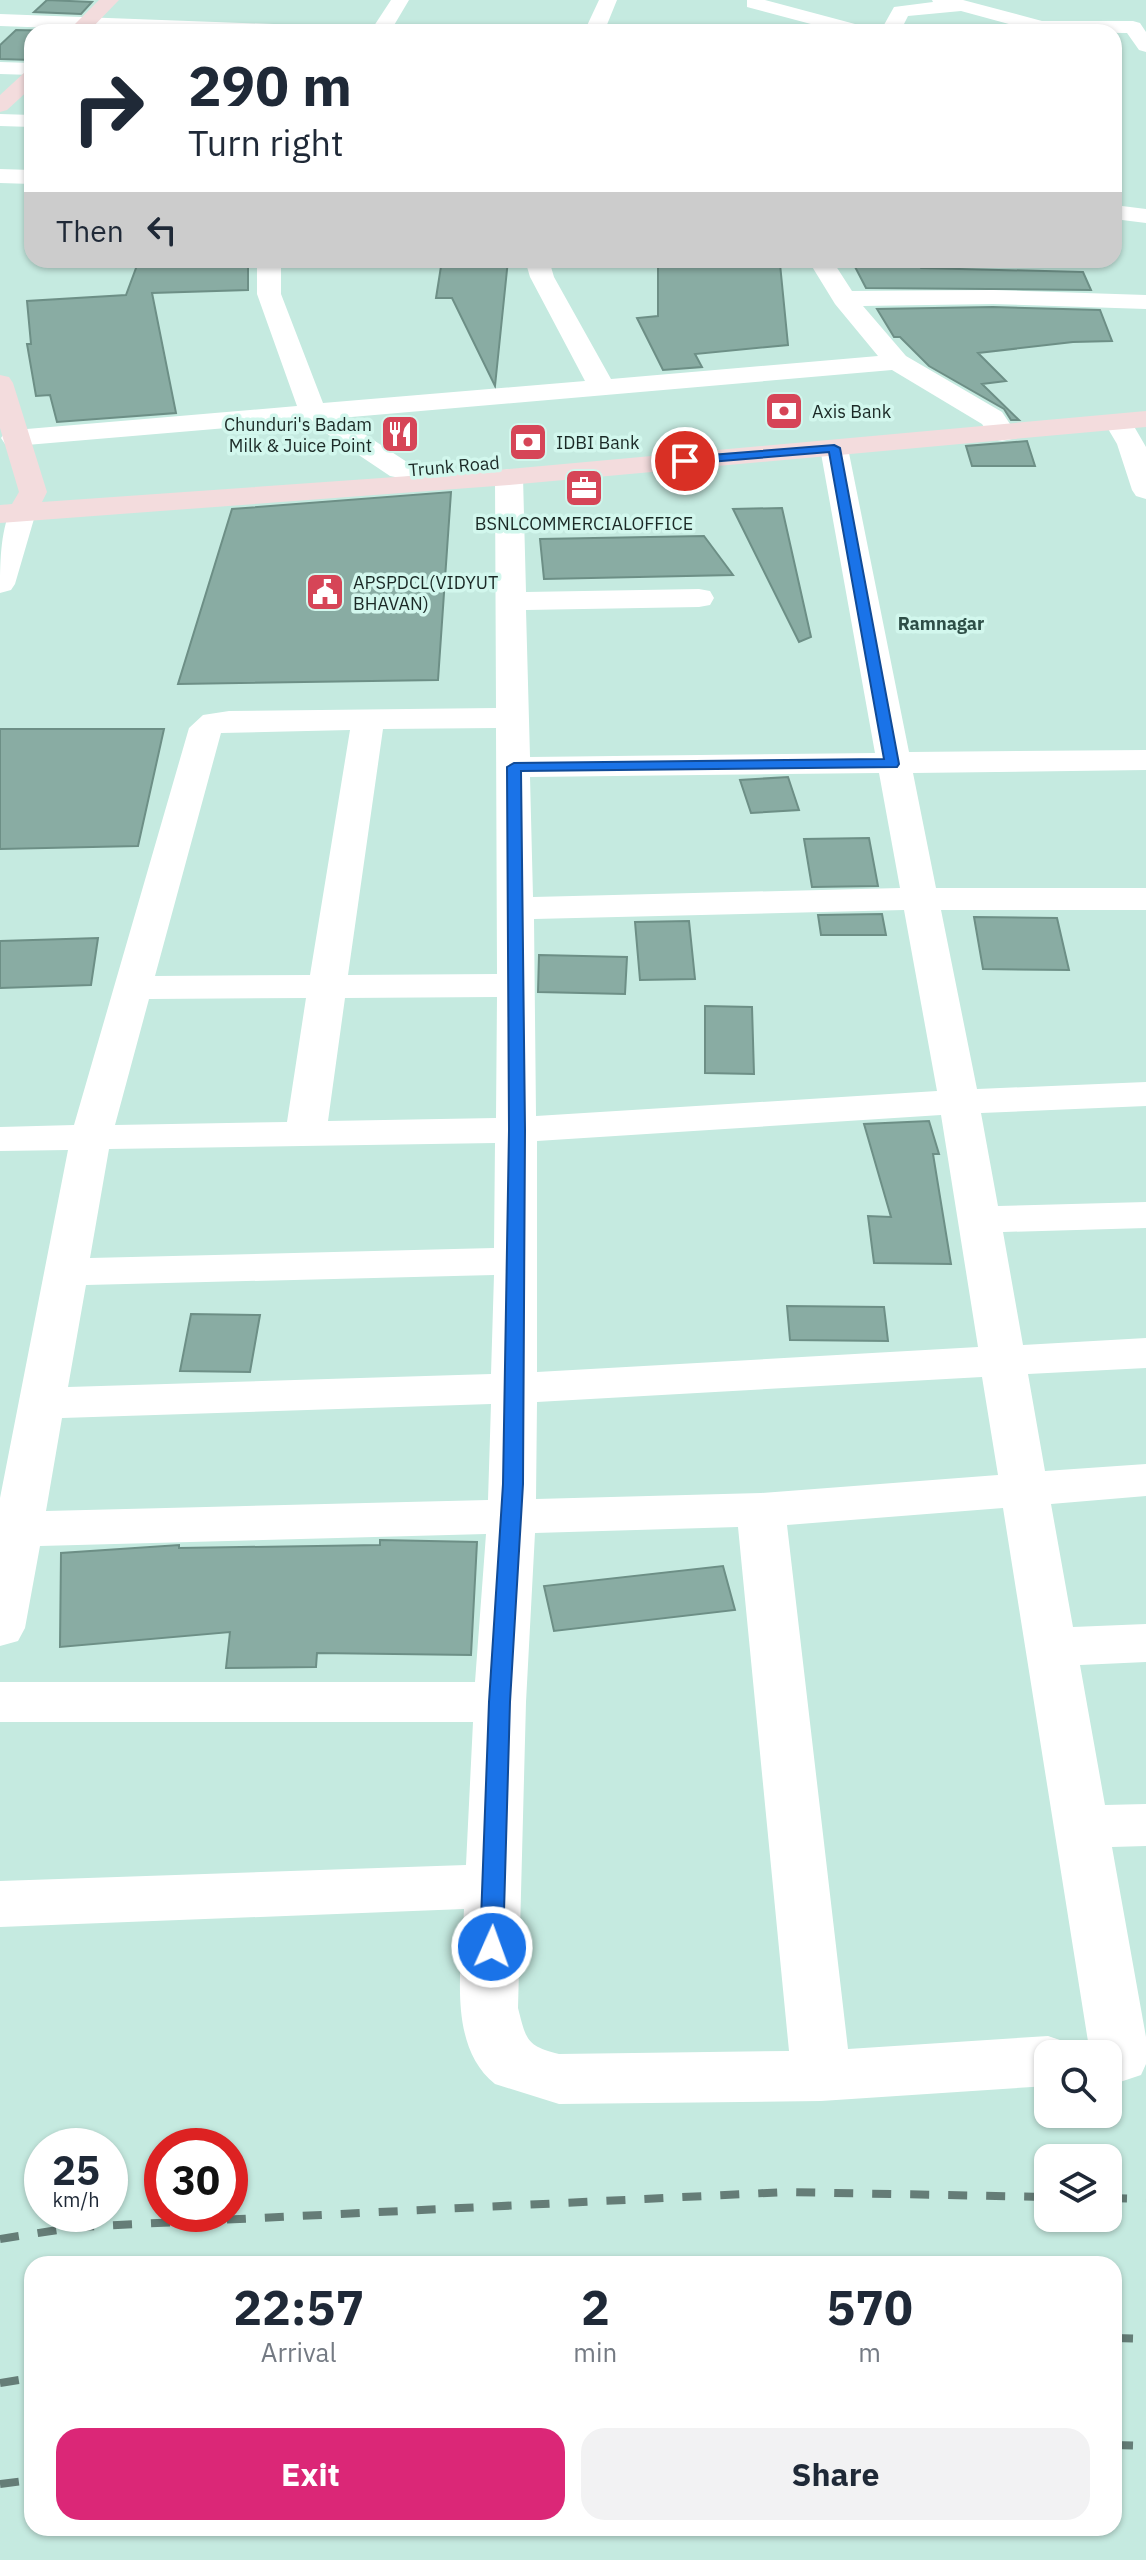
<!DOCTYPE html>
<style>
:root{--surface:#fff;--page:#f2f2f3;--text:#1f2937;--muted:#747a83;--accent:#db2777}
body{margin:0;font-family:"IBM Plex Sans",sans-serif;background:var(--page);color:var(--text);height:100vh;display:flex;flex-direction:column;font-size:30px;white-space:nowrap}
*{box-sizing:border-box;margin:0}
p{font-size:26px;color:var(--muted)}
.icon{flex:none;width:44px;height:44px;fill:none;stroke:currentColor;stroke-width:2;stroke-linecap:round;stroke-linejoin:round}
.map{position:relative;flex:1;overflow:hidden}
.panel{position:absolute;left:24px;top:2256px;width:1098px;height:280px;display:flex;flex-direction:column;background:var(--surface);border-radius:24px;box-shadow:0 2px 6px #0004}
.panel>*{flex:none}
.top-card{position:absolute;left:24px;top:24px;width:1098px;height:244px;border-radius:24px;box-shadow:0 2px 6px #0004;background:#fff;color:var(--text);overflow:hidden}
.tools{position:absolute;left:1034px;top:2040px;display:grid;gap:16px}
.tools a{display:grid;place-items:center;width:88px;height:88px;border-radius:16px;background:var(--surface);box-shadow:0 2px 6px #0004;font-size:40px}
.speed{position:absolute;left:24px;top:2128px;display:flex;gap:16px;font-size:40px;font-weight:700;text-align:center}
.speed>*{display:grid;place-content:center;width:104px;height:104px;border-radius:50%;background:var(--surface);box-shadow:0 2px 6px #0004;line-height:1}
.speed small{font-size:20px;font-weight:400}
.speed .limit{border:12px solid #d22;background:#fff;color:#111}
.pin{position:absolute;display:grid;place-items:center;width:68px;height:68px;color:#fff;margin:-34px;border:4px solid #fff;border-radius:50%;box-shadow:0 2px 8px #0007}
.me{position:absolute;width:88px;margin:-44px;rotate:2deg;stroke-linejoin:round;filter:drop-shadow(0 0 6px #0008)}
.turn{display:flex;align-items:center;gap:28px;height:168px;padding:0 32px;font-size:36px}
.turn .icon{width:104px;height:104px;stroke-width:2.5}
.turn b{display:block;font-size:56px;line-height:68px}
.then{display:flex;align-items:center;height:76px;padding:0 32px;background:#0003;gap:16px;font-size:30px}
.eta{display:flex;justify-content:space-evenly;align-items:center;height:136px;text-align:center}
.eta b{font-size:48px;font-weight:700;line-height:56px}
.action{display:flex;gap:16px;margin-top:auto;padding:16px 32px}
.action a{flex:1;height:92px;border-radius:24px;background:var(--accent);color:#fff;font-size:32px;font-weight:700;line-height:92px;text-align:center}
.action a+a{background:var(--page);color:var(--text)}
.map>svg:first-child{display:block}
.building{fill:#89aca3;stroke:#6d8f86;stroke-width:2}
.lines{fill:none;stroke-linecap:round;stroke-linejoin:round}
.street{fill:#fff;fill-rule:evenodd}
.secondary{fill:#f3dcdd;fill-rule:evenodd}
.rail{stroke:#657d77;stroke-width:8;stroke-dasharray:19 19;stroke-linecap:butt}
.route{fill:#1a73e8;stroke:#114b97;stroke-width:2}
.labels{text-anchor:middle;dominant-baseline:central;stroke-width:7;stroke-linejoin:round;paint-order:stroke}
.far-poi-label{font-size:18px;fill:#1b2926;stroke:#d2f7ed;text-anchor:start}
.far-street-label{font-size:18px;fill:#1b2926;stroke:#d2f7ed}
.far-neighbourhood-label{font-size:18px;font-weight:bold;fill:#2e4e47;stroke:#d2f7ed}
</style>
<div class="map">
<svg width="1146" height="2560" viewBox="0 0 1146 2560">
<rect width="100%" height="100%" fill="#c5eae0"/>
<path class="building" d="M47,0L92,2L81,14L34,12Z
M16,30L63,31L32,32V60L0,59V45Z
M139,260H248V290L152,293L176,413L57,422L50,395L36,396L27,344H31L27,301L126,295Z
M442,260H508L495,386L452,298H436Z
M852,261L918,263L921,268L1083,272L1091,290L866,288Z
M658,263L780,264L788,345L695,354L702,367L663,370L637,318L658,316Z
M993,307L1100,310L1112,341L1073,342L978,353L1006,381L982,384L1019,420H1011L1004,409L929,366L900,337H894L877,309Z
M1027,441L1035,466H972L966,446Z
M451,492L438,680L178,684L232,509Z
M782,508L811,637L799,642L733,509Z
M704,536L733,575L544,579L540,539Z
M0,729H164L138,846L0,849Z
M788,777L799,810L751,813L740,780Z
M869,838L878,886L812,887L804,839Z
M882,914L886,935H821L818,915Z
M974,917L1057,918L1069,970L983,969Z
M689,921L695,979L640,980L635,922Z
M98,938L91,985L0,988V941Z
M539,955L627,957L625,994L538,992Z
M705,1006L752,1007L754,1074L705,1073Z
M929,1121L939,1154H933L951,1264L874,1263L868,1216L891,1217L864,1124Z
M787,1306L884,1307L888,1341L790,1340Z
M191,1314L260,1315L250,1372L180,1371Z
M380,1540L477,1542L471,1655L317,1653L316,1667L226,1668L230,1632L60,1647L61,1553L179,1545V1548L380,1545Z
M723,1566L735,1610L554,1631L544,1586Z"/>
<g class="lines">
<path class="street" d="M391,0H409L390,32H370Z
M599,0H617L604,32H584Z
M747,0H765L870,28L873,32H841L747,7Z
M932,0H963L1042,21H1133L1140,23L1146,32V52L1139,50L1127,33L1038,32L961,11L908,16L900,32H880L894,7L933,2Z
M0,14L326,26L336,32H167L0,26Z
M0,62L32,63V75L0,74Z
M0,114L32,115V127L0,126Z
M0,169L32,170V184L0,183Z
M1114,205L1146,209V223L1114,219Z
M257,260H281V294L323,403L585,381L530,277L525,260H549L554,277L611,379L878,356L835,304L808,260H832L852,291L993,290L1146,295V309L993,304L863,306L906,356L1002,412L1016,433L1012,439L1002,441L992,439L982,424L892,370L340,418L410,464L414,470L410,476L400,478L390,476L308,421L15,446L5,444L1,438L5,432L15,430L297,406L257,294Z
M1118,414L1128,416L1146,447V499L1136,496L1132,490L1117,444L1104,422L1108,416Z
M834,440L844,442L848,448L909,752L1146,750V770L913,773L936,888H1146V910H941L977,1089L1146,1082V1106L981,1113L998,1206L1146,1202V1228L1003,1232L1023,1345L1146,1338V1368L1028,1374L1045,1471L1146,1464V1496L1051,1504L1073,1627L1146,1624V1662L1080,1665L1105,1805L1146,1804V1846L1112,1847L1146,2037V2064L1141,2075L1120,2082L1108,2078V2054H1090L1003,1508L787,1525L848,2049L1048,2036L1069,2043L1074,2054H1048V2086L821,2101L559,2104L495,2084C446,2045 462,1963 464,1909L0,1927V1881L466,1865L473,1722H0V1682H475L486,1534L40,1546L25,1628L18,1641L0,1646V1498L68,1150L0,1151V1127L74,1125L189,728L203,715L229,711L496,708L495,477L499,471L509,469L519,471L523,477L526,592L699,589L710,591L714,598L710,605L699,607L526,610L530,757L875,753L820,448L824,442ZM496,728L497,974L348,975L383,729ZM350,730L310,975L155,976L221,733ZM879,773L900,888L533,897L530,777ZM904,910L937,1091L536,1116L534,919ZM497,997L496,1118L328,1121L345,998ZM306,998L287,1122L115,1125L149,999ZM941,1115L978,1347L537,1372V1141ZM495,1143L494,1248L90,1258L109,1149ZM494,1275L491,1374L68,1387L86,1285ZM982,1377L998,1475L761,1493L536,1499L537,1402ZM491,1404L488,1500L46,1511L62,1418ZM738,1527L789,2051L559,2054C526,2046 526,2039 518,2008L526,1702L535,1533Z
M22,503L32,506L36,512L15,584L11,590L0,593C0,565 0,531 12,506Z"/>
<path class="secondary" d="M99,0H119L88,32H67Z
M32,70V87L7,110L0,112V95L25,72Z
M0,375L9,377L13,383L47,492L42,502L509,469L1146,411V427L509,485L0,523V505L12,504L19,492L0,428Z"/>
<path class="rail" d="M1108,2198L1146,2199
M0,2239L77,2227L786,2192L1048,2197
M1114,2338L1146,2339
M0,2383L32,2378
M1114,2445L1146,2446
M0,2484L32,2480"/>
</g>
<path class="route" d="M834,445L840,448L899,764L897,767L521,771L525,1130L523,1484L510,1702L503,1947L500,1953L492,1956L483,1953L480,1947L489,1702L503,1484L509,1130L507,767L514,763L884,759L829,452L685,464L679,461L685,457Z"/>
<defs>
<g id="bank-square" transform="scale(2)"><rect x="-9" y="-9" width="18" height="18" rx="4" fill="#d64557" stroke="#d2f7ed"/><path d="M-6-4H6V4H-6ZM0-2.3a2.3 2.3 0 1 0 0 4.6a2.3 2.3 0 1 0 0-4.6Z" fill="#fff"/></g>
<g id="restaurant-square" transform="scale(2)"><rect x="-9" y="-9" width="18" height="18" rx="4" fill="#d64557" stroke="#d2f7ed"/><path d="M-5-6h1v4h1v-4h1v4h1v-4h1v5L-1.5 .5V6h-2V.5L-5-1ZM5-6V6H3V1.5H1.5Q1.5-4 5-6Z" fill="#fff"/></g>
<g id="office-square" transform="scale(2)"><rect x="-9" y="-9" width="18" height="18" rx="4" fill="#d64557" stroke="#d2f7ed"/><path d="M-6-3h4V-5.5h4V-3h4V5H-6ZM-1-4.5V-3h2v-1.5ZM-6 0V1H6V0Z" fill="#fff"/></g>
<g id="civic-square" transform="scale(2)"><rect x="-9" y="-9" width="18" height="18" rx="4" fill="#d64557" stroke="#d2f7ed"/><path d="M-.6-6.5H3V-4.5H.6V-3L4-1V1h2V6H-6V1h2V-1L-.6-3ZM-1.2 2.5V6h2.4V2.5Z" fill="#fff"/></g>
</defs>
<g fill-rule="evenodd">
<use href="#bank-square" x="784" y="411"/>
<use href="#restaurant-square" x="400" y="434"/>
<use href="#bank-square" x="528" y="442"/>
<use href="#office-square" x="584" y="488"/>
<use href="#civic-square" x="325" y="592"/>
</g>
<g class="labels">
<g class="far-poi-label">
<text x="812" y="411">Axis Bank</text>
<text x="372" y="424" text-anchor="end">Chunduri's Badam<tspan x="372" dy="21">Milk &amp; Juice Point</tspan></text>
<text x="556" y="442">IDBI Bank</text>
<text x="584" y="523" text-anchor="middle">BSNLCOMMERCIALOFFICE</text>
<text x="353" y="582">APSPDCL(VIDYUT<tspan x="353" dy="21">BHAVAN)</tspan></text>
</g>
<g class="far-street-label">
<text transform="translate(454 466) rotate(-5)">Trunk Road</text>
</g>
<g class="far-neighbourhood-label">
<text x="941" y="623">Ramnagar</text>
</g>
</g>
</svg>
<div class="tools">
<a><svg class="icon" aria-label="search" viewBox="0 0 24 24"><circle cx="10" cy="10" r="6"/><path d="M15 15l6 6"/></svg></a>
<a><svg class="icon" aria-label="layers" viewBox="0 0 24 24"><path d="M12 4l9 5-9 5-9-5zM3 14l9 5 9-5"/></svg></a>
</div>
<div class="speed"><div>25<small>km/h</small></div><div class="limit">30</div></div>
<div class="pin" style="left:685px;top:461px;background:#d93025"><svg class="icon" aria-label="arrive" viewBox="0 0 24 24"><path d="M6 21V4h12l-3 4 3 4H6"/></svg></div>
<svg class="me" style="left:492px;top:1947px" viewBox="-20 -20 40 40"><circle r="17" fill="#1a73e8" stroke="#fff" stroke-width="3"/><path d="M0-11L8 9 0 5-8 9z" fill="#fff"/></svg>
<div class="top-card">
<div class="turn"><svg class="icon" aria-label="right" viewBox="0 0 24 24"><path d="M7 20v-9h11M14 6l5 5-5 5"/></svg><div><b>290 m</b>Turn right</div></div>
<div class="then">Then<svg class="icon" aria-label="left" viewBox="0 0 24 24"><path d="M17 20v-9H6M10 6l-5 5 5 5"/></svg></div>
</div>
<section class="panel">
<div class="eta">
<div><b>22:57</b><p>Arrival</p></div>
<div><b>2</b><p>min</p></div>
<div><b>570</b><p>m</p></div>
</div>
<div class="action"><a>Exit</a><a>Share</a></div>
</section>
</div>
